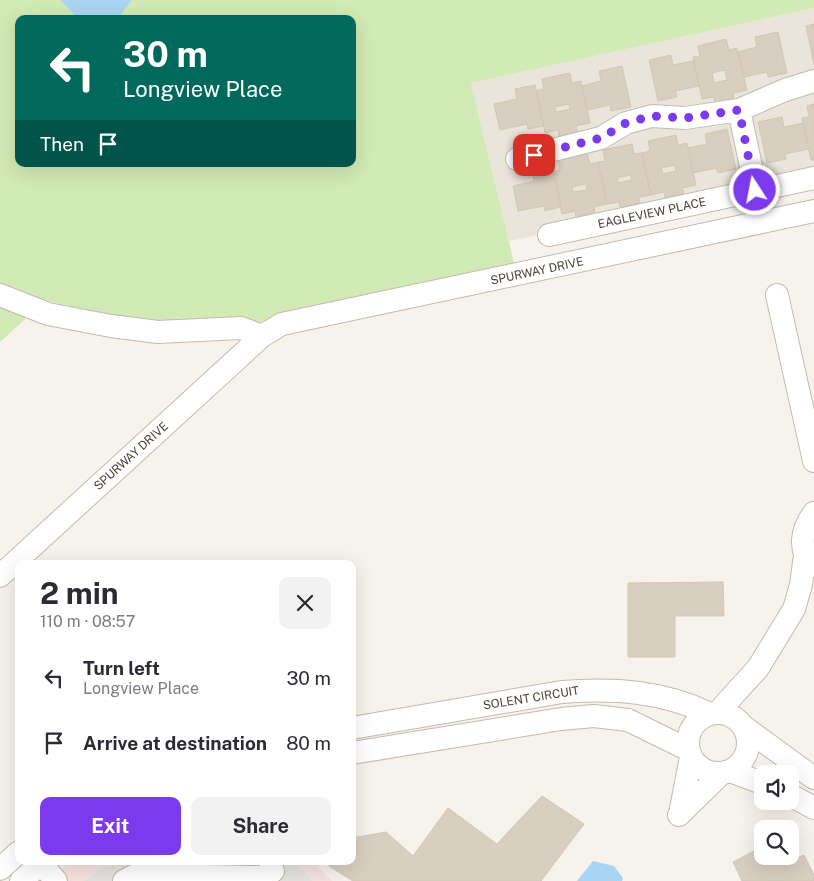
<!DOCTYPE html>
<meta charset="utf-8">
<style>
:root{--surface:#fff;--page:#f2f2f3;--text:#2b2b33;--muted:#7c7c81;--accent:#7c3aed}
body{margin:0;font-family:"Public Sans",sans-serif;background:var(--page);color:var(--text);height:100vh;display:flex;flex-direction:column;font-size:19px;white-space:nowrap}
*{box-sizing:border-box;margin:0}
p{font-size:16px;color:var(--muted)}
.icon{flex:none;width:28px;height:28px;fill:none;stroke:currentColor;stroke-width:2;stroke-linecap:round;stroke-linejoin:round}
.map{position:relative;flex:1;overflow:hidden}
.details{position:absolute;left:15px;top:560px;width:341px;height:305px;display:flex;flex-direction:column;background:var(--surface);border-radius:10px;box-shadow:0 5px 20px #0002}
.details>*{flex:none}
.top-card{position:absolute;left:15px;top:15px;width:341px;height:152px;border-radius:10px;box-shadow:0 5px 20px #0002;background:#00695c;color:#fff;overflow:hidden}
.buttons{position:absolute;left:754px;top:765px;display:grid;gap:10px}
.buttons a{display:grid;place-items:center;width:45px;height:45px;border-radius:10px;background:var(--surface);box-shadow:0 5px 20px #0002;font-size:25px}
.pin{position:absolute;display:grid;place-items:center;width:42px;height:42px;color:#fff;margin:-21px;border-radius:10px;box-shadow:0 2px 8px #0006}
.me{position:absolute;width:55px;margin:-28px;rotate:349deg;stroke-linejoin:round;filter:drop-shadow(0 0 4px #0008)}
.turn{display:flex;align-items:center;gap:18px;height:105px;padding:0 25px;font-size:22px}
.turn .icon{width:65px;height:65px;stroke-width:2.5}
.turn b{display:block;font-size:35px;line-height:42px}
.then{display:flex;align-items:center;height:48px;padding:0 25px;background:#0003;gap:10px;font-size:19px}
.round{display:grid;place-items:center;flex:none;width:52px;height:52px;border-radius:10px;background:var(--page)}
.summary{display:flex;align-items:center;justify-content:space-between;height:85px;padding:0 25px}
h1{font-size:30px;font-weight:700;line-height:38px}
.primary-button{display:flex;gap:10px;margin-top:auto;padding:10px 25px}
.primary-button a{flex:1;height:58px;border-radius:10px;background:var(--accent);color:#fff;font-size:20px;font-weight:700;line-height:58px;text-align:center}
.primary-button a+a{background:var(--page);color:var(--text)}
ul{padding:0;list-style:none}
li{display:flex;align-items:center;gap:15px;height:65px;padding:0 25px}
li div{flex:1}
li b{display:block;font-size:19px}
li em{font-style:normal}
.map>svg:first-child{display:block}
.residential{fill:#eae5da}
.medical{fill:#f6e3e0}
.green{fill:#d2eab5;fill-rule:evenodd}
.parking{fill:#e5e3e0}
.water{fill:#a9d4f2}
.building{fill:#d8cfc1;stroke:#d3c7b4;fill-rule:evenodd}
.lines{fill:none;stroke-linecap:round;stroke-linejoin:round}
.minor-casing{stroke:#c2bbae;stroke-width:24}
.minor{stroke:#fff;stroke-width:22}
.route{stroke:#7c3aed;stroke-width:9;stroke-dasharray:0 16.2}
.labels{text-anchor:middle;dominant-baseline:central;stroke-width:4;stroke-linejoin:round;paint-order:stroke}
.street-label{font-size:12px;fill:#4b4439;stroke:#fff}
</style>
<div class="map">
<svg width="814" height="881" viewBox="0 0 814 881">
<rect width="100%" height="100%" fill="#f6f3ec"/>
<path class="residential" d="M814,8V178L509,241L471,83Z"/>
<path class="medical" d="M70,861H313L332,881H49Z"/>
<path class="green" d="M0,0H814V8L471,83L517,275L237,326L154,329L46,300L0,342ZM19,19H352V164H19Z"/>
<path class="parking" d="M111,861H294L312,881H84Z"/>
<path class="water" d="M61,0H132L117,19H78Z
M593,861L614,866L623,878L622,881H577Z"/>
<path class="building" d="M814,24V65L806,26Z
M778,32L787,73L768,77L767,72L744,77L738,52L757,47L755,37Z
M726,39L729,50L737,48L747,90L733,93L734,98L715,103L714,97L702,99L693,57L700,56L698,46ZM725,70L727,80L714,83L712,73Z
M671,55L673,65L693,61L699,86L675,91L677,97L658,101L649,60Z
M622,66L631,107L611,111L610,105L587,110L582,86L601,81L599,71Z
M570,73L572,83L581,81L590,123L576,126L578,132L559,136L558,130L545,133L536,91L544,89L542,79ZM569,104L570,109L556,112L555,107Z
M535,85L544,126L528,129L527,124L500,130L494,104L517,99L515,89Z
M814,104V160H811L802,118L809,117L807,106Z
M782,117L784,127L803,123L809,149L785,154L786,159L767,163L758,122Z
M727,129L736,169L718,173L716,168L693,173L688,148L707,144L705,134Z
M676,135L678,145L687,143L696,185L682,188L684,194L665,198L664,192L651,195L642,153L650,151L648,141ZM675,165L676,171L663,174L661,168Z
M632,144L634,154L642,153L651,195L639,197L640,203L620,207L619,202L607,204L598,162L605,161L603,150ZM630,175L632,180L618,183L617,178Z
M587,153L590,164L598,162L607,204L594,207L595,212L576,217L575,211L562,214L553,172L560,170L558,160ZM586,184L587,190L573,192L572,187Z
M553,166L561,207L545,211L544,206L518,211L513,186L534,181L532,171Z
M723,582L724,616H675V657H628V583Z
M542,796L584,824L541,881H353L329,866L333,861H352V838L386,832L413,856L448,808L497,844Z
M762,847V856H790V854L793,860L804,855L814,875V881H742L733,862Z"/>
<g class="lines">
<g class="minor-casing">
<path id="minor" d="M739,110L759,204
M517,159L601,138L626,123L652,116L685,118L739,110L785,90L814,81
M549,235L814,178
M0,295L48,314L111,326L158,332L241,328L262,336
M777,295L814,461
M813,566C798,550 801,530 814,513
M0,576L262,336L282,324L814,211
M718,712L758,668L794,609L801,585L805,555
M688 743a30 30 0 1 1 60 0a30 30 0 1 1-60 0Z
M744,727L814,778
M352,728L562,692C614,688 661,691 708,713
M352,753L561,719L594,716L628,720L687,749
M730,771L762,783
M790,795L814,808
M680,814L691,757
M679,815L722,773
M41,863L56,881
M0,869L19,852
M147,869L152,875L262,877L273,871
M21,881L44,861
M124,881L159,863"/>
</g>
<use href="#minor" class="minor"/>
</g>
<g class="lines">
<path class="route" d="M534,155L601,138L626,123L652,116L685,118L739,110L755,190"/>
</g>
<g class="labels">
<g class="street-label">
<text transform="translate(652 213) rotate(-12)">EAGLEVIEW PLACE</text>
<text transform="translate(537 271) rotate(-12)">SPURWAY DRIVE</text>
<text transform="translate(131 456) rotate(-42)">SPURWAY DRIVE</text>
<text transform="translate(531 698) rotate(-9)">SOLENT CIRCUIT</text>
</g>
</g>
</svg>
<div class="buttons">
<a><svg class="icon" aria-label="sound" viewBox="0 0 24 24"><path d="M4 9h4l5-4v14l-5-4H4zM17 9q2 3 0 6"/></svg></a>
<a><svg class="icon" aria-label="search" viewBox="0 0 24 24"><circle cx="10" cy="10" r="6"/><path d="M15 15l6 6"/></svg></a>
</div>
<div class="pin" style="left:534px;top:155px;background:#d93025"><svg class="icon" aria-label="arrive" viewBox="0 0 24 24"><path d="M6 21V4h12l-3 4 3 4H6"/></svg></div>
<svg class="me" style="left:755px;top:190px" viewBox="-20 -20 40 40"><circle r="17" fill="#7c3aed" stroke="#fff" stroke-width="3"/><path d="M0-11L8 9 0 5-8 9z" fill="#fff"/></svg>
<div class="top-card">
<div class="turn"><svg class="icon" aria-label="left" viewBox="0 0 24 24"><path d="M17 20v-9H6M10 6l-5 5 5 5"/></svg><div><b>30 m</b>Longview Place</div></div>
<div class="then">Then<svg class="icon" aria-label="arrive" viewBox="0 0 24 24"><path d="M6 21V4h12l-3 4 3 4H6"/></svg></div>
</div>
<section class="details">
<div class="summary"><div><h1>2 min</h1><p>110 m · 08:57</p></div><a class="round"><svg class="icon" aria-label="close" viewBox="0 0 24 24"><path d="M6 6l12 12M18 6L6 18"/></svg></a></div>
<ul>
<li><svg class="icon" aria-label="left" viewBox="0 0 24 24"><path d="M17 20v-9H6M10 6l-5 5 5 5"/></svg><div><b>Turn left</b><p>Longview Place</p></div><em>30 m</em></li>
<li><svg class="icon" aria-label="arrive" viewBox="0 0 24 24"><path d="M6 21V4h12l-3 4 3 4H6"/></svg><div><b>Arrive at destination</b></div><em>80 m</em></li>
</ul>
<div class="primary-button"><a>Exit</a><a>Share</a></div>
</section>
</div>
